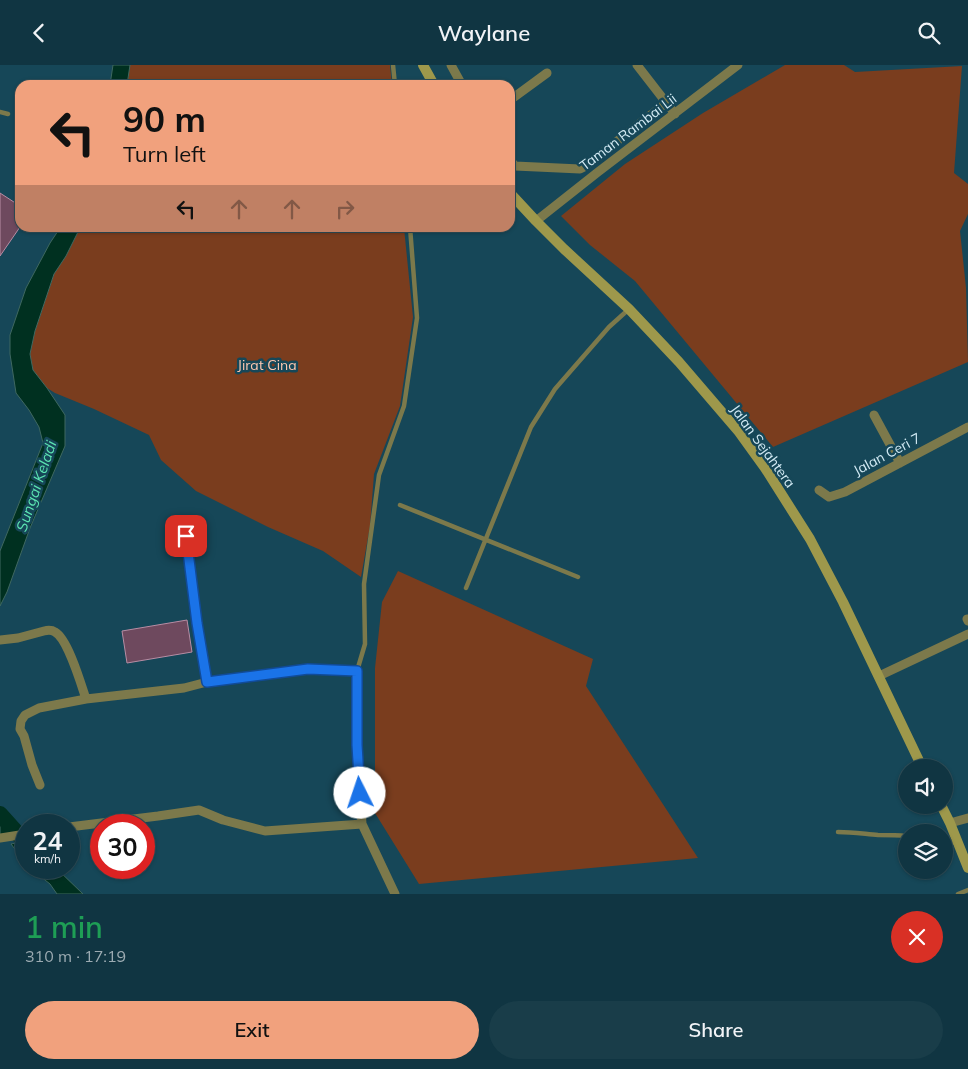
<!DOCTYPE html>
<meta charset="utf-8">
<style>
:root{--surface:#103542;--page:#193d49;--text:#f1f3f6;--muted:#9cabb2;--line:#30505b;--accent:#f1a17d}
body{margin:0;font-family:Mulish,sans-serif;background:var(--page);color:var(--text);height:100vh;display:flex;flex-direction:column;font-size:19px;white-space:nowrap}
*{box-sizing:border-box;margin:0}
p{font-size:16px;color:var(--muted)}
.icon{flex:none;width:28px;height:28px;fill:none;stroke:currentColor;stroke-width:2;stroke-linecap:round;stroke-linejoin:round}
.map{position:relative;height:829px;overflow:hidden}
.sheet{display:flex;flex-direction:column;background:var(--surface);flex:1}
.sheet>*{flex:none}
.hud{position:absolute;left:15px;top:15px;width:500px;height:152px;border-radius:15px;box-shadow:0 1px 4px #0004,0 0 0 1px var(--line);background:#f1a17d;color:#111;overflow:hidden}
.fabs{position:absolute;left:898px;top:694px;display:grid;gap:10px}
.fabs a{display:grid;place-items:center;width:55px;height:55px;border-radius:50%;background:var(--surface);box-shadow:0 1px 4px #0004,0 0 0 1px var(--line);font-size:25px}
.speed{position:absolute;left:15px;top:749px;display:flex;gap:10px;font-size:25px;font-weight:700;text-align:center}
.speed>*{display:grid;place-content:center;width:65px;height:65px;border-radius:50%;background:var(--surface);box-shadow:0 1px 4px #0004,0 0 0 1px var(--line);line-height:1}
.speed small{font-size:12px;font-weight:400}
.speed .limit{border:8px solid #d22;background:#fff;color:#111}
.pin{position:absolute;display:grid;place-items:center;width:42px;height:42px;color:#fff;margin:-21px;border-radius:10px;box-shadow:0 2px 8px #0006}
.me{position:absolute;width:55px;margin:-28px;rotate:356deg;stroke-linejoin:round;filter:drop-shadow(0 0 4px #0008)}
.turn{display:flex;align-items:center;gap:18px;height:105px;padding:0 25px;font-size:22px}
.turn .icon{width:65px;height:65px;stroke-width:2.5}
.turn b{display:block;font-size:35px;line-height:42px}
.lanes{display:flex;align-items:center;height:48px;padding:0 25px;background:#0003;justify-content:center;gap:25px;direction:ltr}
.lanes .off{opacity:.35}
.round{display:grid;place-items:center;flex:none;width:52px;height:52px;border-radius:26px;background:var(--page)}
.head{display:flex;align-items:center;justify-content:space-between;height:85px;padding:0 25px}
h1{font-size:30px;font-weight:600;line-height:38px;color:#1e9e55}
.button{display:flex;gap:10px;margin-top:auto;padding:10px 25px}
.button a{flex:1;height:58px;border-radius:30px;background:var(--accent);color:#111;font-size:20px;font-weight:600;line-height:58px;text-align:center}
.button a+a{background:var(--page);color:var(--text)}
header{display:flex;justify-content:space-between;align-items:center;height:65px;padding:0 25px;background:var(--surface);font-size:22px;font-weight:600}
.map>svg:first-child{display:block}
.green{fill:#7a3d1e}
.water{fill:#003020;stroke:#3f6860}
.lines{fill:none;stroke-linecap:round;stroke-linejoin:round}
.river{stroke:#003020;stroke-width:16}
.building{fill:#6e495e;stroke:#b78da4}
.lane{stroke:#7c794b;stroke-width:4.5}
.street{stroke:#7c794b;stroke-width:9}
.secondary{stroke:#9e984b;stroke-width:10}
.route-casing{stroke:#114b97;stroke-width:12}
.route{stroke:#1a73e8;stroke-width:9}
.labels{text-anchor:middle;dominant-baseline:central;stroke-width:5;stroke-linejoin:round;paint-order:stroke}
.street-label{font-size:14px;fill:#d3ebf5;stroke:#164758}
.park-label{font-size:14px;fill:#fec8b0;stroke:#164758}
.water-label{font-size:15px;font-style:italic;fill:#5ce5b2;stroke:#164758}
</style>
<header><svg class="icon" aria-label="back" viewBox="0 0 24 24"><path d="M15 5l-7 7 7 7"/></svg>Waylane<svg class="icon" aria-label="search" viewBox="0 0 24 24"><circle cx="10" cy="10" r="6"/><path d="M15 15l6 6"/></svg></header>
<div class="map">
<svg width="968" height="829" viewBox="0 0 968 829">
<rect width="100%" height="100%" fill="#164758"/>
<path class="green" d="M118,0H390L392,20H114Z
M785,0H844L855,7L962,1L954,108L968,119V149L960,166L966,223L968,297L773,382L635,216L590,180L561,151L625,99L703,48Z
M68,163H404L413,252L400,341L374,409L370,461L361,512L323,486L268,462L196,426L161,395L149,370L94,344L55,328L28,311L25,238Z
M398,506L593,594L586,621L698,793L419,819L375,748V603L382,537Z"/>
<path class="water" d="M113,0H130L127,20H110Z
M60,163H80L66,191L54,209L35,266L30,289L33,305L47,323L65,350V381L30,463L7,527L0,541V486L43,378L39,362L29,345L16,328L10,289V270L26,223L50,178Z
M0,742L24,765L0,770Z
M26,776V798L11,779Z
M30,803H56L83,829H57L50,819Z"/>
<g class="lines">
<path class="river" d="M0,749L26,778"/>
</g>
<path class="building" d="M0,128L20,141V162L0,191Z
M187,555L192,587L127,598L122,566Z"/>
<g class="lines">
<path class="lane" d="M393,0L395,20
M0,47L8,49
M400,440L578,512
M466,523L531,362L555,324L609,262L629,244
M357,606L365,579L364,519L379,410L404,341L417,253L410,162
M838,767C852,767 865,769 878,770C888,770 897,770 906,771
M944,776L957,778
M958,829L968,825"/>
<path class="street" d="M451,0L462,20
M637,0L675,49
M510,35L547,8
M510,95L515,101L580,104L584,102L666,38
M536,156L598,107L738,0
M874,350L900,398
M819,425L829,432L845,427L968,362
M186,471L197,558L207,617
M967,554L968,556
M0,575L18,573L44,566C48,565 52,565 55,567C68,574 81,619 86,634
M879,611L968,569
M40,720L32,700L24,671L20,664L21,656L25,650L39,643L86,634L184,623L207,617L308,604L357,606V679L362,759L395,829
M950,758L968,753
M69,762L158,751L199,745L223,755L265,766L362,759
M0,773L26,769"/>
<path class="secondary" d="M423,0L434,20
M510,128L536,156L564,184L629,244L679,297L739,367L765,403L810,474L843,537L922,702
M941,740L950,758L968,803"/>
</g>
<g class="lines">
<g class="route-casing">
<path id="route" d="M186,471L197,558L207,617L308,604L357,606V680L360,728"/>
</g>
<use href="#route" class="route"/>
</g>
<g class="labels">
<g class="street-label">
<text transform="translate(628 67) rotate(-37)">Taman Rambai Lii</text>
<text transform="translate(763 381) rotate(54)">Jalan Sejahtera</text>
<text transform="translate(887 389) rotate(-28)">Jalan Ceri 7</text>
</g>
<g class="park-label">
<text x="267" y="300">Jirat Cina</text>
</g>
<g class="water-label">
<text transform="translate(36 421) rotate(-71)">Sungai Keladi</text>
</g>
</g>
</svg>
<div class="fabs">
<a><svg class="icon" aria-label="sound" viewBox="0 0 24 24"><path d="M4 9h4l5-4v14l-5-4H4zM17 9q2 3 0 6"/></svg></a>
<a><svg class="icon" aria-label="layers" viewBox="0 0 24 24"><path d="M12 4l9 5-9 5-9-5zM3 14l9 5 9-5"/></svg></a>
</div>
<div class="speed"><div>24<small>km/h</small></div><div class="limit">30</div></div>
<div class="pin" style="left:186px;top:471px;background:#d93025"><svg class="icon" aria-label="arrive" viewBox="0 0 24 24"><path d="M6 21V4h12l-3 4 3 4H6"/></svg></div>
<svg class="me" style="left:360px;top:728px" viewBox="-20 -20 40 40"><circle r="19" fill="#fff"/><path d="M0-13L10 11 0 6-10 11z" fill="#1a73e8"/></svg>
<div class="hud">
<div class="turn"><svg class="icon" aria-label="left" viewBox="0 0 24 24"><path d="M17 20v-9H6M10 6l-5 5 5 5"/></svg><div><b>90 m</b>Turn left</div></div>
<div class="lanes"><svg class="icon" aria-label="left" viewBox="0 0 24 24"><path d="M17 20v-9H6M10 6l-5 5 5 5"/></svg><svg class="icon off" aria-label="ahead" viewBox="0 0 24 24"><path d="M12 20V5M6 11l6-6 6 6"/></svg><svg class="icon off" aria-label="ahead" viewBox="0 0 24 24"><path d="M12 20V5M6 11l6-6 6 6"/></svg><svg class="icon off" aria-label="right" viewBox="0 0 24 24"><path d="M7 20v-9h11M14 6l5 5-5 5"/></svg></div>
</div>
</div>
<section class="sheet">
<div class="head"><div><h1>1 min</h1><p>310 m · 17:19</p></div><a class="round" style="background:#d93025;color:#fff"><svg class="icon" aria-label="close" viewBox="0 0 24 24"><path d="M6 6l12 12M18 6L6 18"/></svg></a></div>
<div class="button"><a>Exit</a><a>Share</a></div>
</section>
